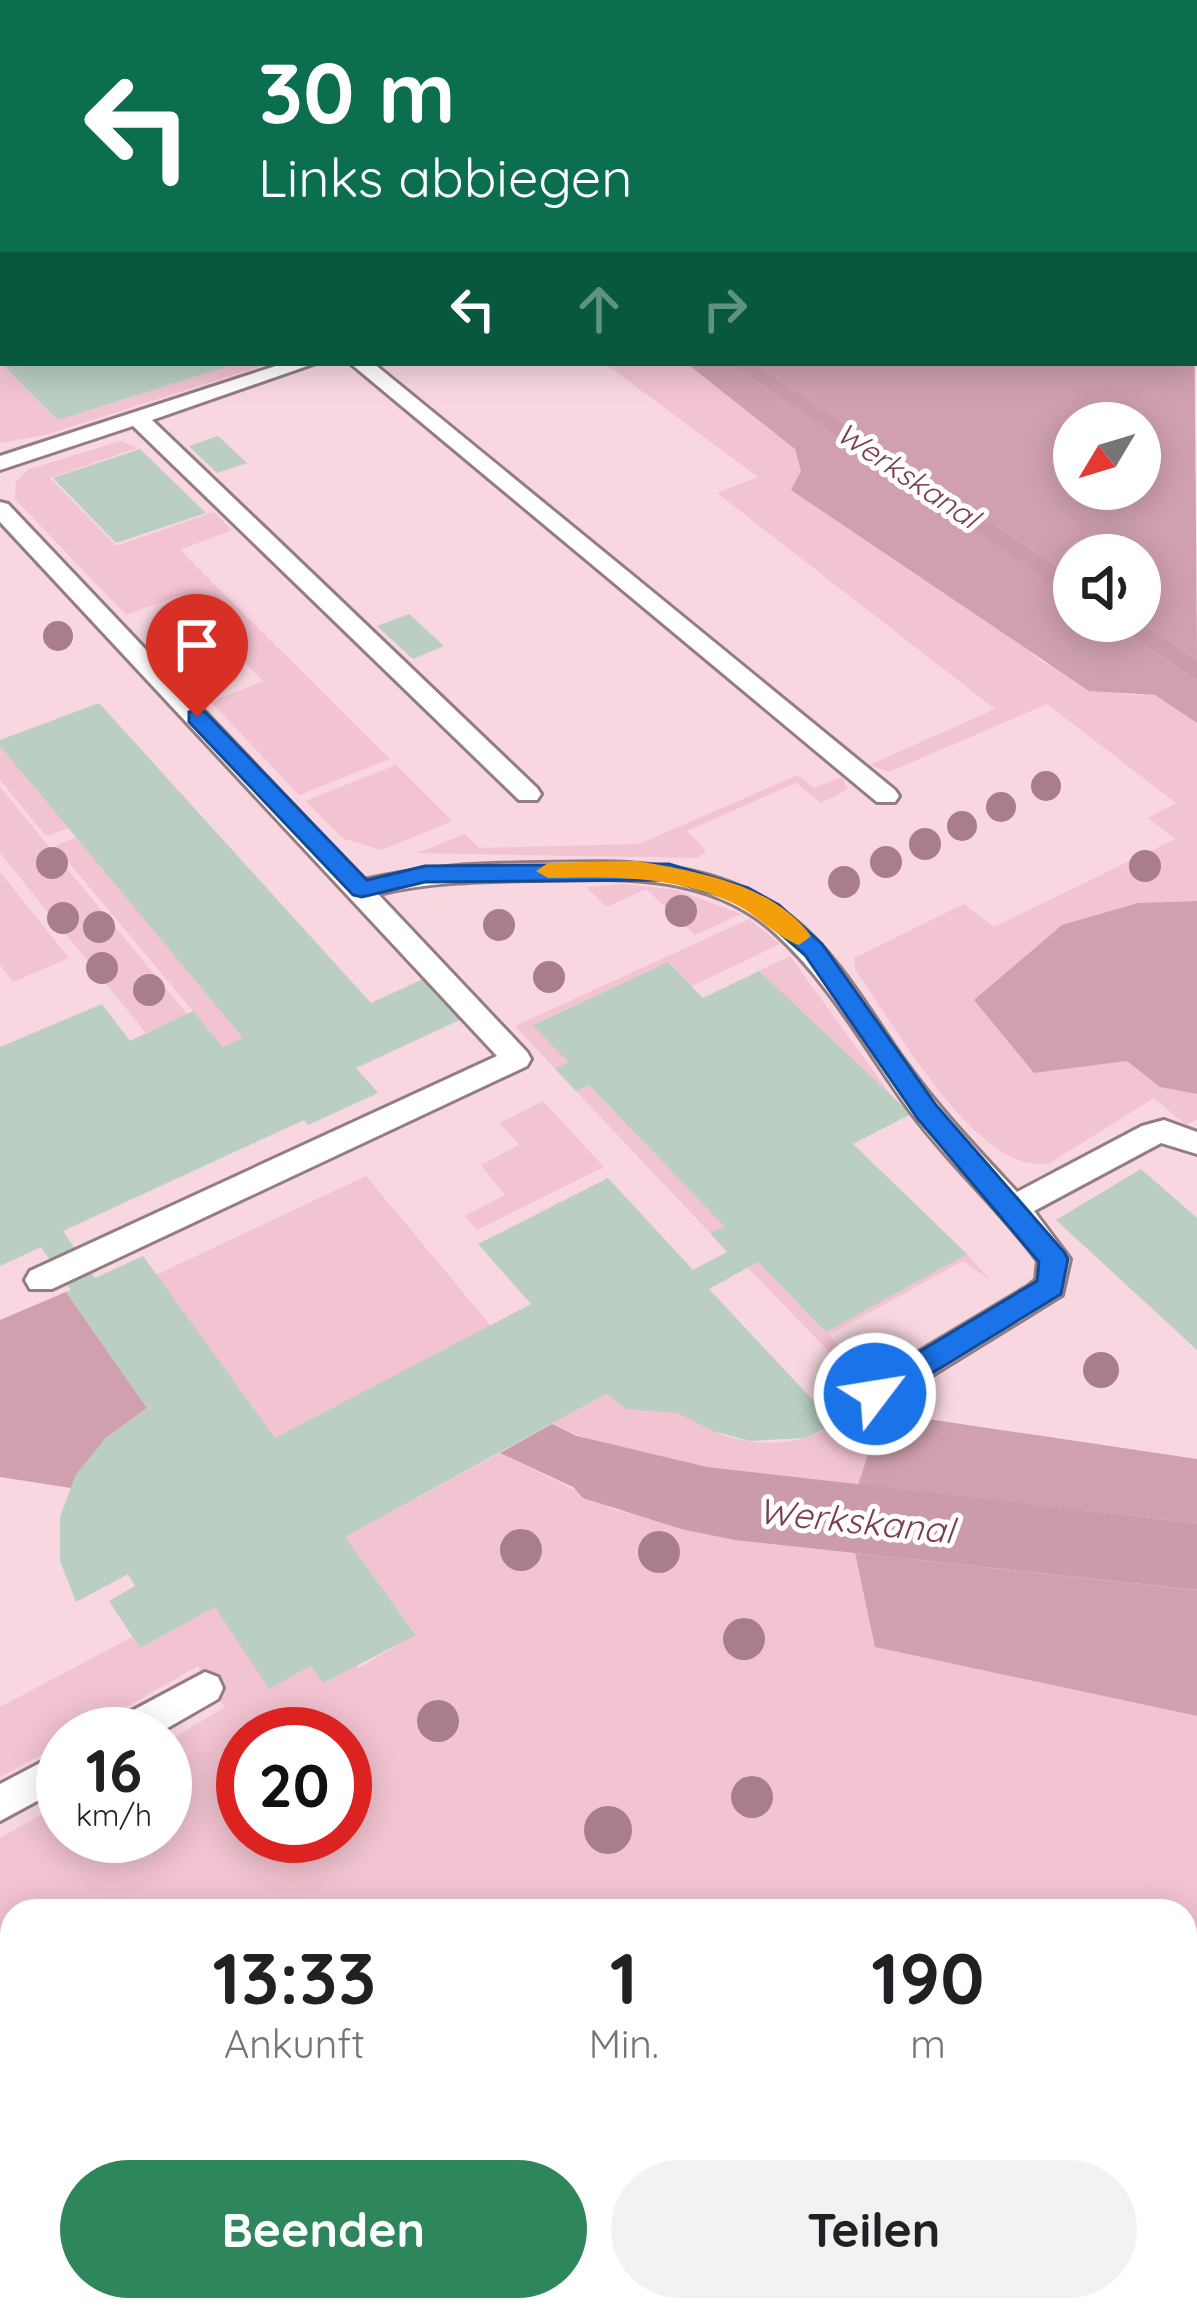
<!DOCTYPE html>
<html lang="de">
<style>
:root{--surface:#fff;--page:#f2f2f2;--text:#202124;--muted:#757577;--accent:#2e875c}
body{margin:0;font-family:Quicksand,sans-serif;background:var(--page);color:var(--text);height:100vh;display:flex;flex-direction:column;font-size:45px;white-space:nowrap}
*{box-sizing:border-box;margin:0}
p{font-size:39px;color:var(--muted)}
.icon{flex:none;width:66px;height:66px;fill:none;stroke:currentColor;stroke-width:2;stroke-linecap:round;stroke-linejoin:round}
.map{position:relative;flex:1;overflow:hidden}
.drawer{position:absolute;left:0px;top:1899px;width:1197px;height:423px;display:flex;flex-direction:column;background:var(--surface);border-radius:36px 36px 0 0;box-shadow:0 6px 30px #0003}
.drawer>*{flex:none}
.banner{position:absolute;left:0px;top:0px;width:1197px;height:366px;box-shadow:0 6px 30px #0003;background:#0b6e4f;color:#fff;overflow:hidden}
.needle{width:78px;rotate:232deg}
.fabs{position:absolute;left:1053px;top:402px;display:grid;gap:24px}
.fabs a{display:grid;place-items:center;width:108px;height:108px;border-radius:50%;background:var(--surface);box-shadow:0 6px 30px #0003;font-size:60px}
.speed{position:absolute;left:36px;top:1707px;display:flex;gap:24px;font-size:60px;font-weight:700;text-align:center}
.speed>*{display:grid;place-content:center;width:156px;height:156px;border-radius:50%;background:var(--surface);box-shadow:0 6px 30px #0003;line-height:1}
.speed small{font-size:30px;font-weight:400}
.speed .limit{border:18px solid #d22;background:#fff;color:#111}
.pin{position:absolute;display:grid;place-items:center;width:102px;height:102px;color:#fff;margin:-123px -51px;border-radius:50% 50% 50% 0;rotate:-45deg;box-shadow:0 0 12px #0007}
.pin .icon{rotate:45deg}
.me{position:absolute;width:132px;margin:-66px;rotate:59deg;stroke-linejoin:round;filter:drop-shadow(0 0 9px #0008)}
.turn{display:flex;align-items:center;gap:42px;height:252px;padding:0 60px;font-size:54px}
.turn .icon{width:156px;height:156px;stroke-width:2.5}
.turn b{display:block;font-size:84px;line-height:102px}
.lanes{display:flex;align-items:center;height:114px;padding:0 60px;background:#0003;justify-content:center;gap:60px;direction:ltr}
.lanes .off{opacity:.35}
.eta{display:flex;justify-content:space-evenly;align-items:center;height:204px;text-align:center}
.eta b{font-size:72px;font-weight:800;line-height:84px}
.action{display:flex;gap:24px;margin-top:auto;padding:24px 60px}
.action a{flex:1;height:138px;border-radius:72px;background:var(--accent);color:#fff;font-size:48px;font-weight:800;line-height:138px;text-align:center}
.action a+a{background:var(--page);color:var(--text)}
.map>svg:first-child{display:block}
.built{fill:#f8d7e0;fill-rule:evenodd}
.green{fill:#f2c3d0;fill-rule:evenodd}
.forest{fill:#d0a0ae;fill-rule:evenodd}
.water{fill:#cc9ba9}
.building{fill:#bacec2}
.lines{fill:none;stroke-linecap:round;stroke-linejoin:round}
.lane-casing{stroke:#937d83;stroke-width:6}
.lane{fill:#fff;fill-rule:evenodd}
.tree{fill:#a97d8c}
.route{fill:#1a73e8;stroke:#114b97;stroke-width:3}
.slow{fill:#f59e0b}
.labels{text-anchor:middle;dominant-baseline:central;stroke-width:10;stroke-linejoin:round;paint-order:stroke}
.far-water-label{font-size:30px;font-style:italic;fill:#7b3d52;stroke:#fff}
.water-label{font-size:36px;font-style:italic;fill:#7b3d52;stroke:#fff}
</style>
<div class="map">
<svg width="1197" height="2320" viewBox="0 0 1197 2320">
<rect width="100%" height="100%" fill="#fde5ec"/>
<path class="built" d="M0,0L609,3H3V363H807L1074,555V621H1140L1197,613V1459L901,1415L858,1481L855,1559L871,1757L12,1911V2310L0,2320ZM63,1734H165V1836H63ZM243,1734H345V1836H243Z"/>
<path class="green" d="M0,362L58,420L239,363H271L45,435L0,443Z
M604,363H686L795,449L801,471L1044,663L1127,695H1155L1197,723V901L1138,903L1034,1073L1127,1061L1160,1087L1197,1094V1119L1186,1125L1154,1098L1050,1163C979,1179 893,1022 856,971L854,958L964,904L994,927L1175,839L1148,818L1176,803L1047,704L889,772L869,765L995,709L717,493L758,477Z
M121,441L137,448L50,478L116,546L214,512L232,530L180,550L390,759L299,795L211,702L263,681L180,595L126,615L15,499L16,482L29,469Z
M0,746L68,828L46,836L0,780Z
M396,765L452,821L382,850L344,839L305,801Z
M798,775L814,788L842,777L848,789L821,803L796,783L687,831L706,851L697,858L417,853L465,834L479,848L639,844Z
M0,787L187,1014L146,1033L0,853Z
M76,837L243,1038L223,1047L55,846Z
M0,872L69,958L13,982L0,965Z
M623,884L677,890L741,914L695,935L646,889L607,907L586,887Z
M749,919L780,944L692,986L668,962L534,1024L568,1062L555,1069L515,1026Z
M790,956L893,1098L759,971Z
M589,1085L724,1226L710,1233L576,1091Z
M543,1101L604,1167L477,1230L465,1216L505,1195L481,1165L519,1145L500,1123Z
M366,1176L491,1326L275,1438L156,1275Z
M967,1254L990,1280L963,1261L829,1335L845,1352V1361L834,1357L748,1268L758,1262L826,1332Z
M606,1394C631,1414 649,1407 677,1413C690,1416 700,1424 711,1430C733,1440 761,1445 785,1442C829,1437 856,1404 901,1415L876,1430L858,1485C757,1475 646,1467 552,1424Z
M500,1453L613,1509L735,1540L855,1553L876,1647L1197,1716V2320H0V1838L63,1802V1836H165V1743L225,1707L198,1666L79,1734H63V1743L0,1777V1707L132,1637L140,1648L215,1607L269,1689L311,1666L324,1683L356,1665L359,1668L416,1634L345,1537ZM243,1734H345V1836H243ZM12,1911H1185V2310H12Z"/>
<path class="forest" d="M0,0H584L589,3H3V171Z
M1194,269L1197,660L1138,621L1140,555H1074V578L755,363H1194ZM1074,423H1140V489H1074Z
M686,363H729L1074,597V621H1109L1197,681V723L1155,695L1089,691L791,490L801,471L795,449Z
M1197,901V1094L1160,1087L1127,1061L1034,1073L974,1000L1062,925L1138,903Z
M66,1292L147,1408L106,1438L71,1488L0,1477V1320Z
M901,1415L1197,1459V1523L858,1485L876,1430Z
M855,1553L1197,1590V1716L875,1647Z"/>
<path class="water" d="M752,0H1197V271L1194,3Z
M729,363H755L1074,578V598Z
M1109,621H1138L1197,660V681Z
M552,1424L577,1436L707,1467L1197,1523V1590L735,1540L681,1529L583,1498L573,1487L500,1453Z"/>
<path class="building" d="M1,363H235L236,364L58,420Z
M218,436L247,463L217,473L189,446Z
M140,449L206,513L116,543L53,478Z
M409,614L444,646L413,659L377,626Z
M99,703L371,1003L423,979L462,1019L356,1068L378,1093L308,1125L304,1120L63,1231L95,1278L143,1256L275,1438L531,1304L478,1244L608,1178L693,1270L727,1252L710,1233L724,1226L589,1085L576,1091L555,1069L568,1062L533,1025L668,962L703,998L759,971L911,1114L853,1144L967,1254L826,1332L758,1262L709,1289L835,1424L805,1438L750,1441L713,1431L678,1413L627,1409L606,1394L345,1537L416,1635L323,1683L311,1666L269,1689L215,1607L140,1648L109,1601L135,1586L128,1574L76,1602L60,1561V1517L76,1474L106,1438L147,1408L66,1292L71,1290L41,1247L0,1266V1047L102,1004L130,1041L193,1011L223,1047L243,1038L0,746V740Z
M1141,1169L1197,1218V1350L1056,1220Z"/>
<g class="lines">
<g class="lane-casing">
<path id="lane" d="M0,195L3,196V208L0,207Z
M285,363H316L152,420L537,788L541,794L537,800H519L133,426L0,470V456Z
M350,363H373L895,790L899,796L895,802H877Z
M0,502L8,504L364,880C424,866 475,864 537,863C625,861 717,858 791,917C839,955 869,1011 904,1060C938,1108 978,1150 1017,1192L1142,1126L1164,1120L1197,1132V1154L1161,1143L1034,1211L1070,1259L1062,1295L887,1403L875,1407L863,1403L859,1394L863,1385L1027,1287L1036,1280L1038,1261C1000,1209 952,1167 913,1115C868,1054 832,985 775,933C708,872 617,878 532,880C479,881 429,882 378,894L527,1052L531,1059L527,1066L52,1289H30L25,1280L30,1271L497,1056L0,522Z
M205,1672L218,1677L223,1688L218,1699L157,1734H106L111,1722Z
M63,1751V1787L0,1821V1784Z"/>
</g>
<use href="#lane" class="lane"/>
</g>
<g class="tree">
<circle cx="58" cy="636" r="15"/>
<circle cx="1046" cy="786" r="15"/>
<circle cx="1001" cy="807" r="15"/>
<circle cx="962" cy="826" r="15"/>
<circle cx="925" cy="844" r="16"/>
<circle cx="886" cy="862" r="16"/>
<circle cx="52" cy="863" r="16"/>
<circle cx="1145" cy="866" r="16"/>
<circle cx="844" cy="882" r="16"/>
<circle cx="681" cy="911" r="16"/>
<circle cx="63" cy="918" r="16"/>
<circle cx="499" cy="925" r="16"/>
<circle cx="99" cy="927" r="16"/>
<circle cx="102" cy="968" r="16"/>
<circle cx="549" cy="977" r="16"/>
<circle cx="149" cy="990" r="16"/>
<circle cx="1101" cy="1370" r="18"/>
<circle cx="521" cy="1550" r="21"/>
<circle cx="659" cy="1552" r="21"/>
<circle cx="744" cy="1639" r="21"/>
<circle cx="438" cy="1721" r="21"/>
<circle cx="752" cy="1797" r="21"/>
<circle cx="608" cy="1830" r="24"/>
</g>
<path class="route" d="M197,710L205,712L367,880L425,866L669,864L748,888L779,905L822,944L936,1105L1064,1252L1068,1259L1061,1294L885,1402H864L860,1394L864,1385L1037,1281L1039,1262L918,1119L805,955L761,917L731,899L668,880L425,882L362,897L353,895L189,722V712Z"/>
<path class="slow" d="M637,861C698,872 771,883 811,936L799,945C778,938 757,915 735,904C674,875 614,877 548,878L536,871L548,863Z"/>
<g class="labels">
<g class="far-water-label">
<text transform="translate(908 475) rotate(34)">Werkskanal</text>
</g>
<g class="water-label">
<text transform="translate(856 1520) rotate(6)">Werkskanal</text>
</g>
</g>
</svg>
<div class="fabs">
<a><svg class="needle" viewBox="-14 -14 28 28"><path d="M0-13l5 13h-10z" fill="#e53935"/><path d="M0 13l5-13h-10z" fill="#757577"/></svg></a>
<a><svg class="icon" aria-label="sound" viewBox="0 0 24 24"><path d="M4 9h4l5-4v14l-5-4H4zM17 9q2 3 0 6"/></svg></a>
</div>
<div class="speed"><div>16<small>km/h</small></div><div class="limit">20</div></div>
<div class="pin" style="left:197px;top:717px;background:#d93025"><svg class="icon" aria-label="arrive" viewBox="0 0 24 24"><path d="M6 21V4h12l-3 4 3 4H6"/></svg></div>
<svg class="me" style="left:875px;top:1394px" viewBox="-20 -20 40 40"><circle r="17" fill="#1a73e8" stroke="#fff" stroke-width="3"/><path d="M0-11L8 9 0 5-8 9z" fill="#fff"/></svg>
<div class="banner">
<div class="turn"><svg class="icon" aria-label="left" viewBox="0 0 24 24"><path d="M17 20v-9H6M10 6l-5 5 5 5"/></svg><div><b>30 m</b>Links abbiegen</div></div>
<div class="lanes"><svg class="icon" aria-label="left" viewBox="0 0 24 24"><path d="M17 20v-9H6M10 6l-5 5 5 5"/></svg><svg class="icon off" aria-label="ahead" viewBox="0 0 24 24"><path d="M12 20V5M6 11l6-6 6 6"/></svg><svg class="icon off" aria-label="right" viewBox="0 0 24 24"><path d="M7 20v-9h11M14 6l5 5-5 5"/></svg></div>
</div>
<section class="drawer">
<div class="eta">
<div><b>13:33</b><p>Ankunft</p></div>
<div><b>1</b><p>Min.</p></div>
<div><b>190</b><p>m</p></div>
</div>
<div class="action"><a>Beenden</a><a>Teilen</a></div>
</section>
</div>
